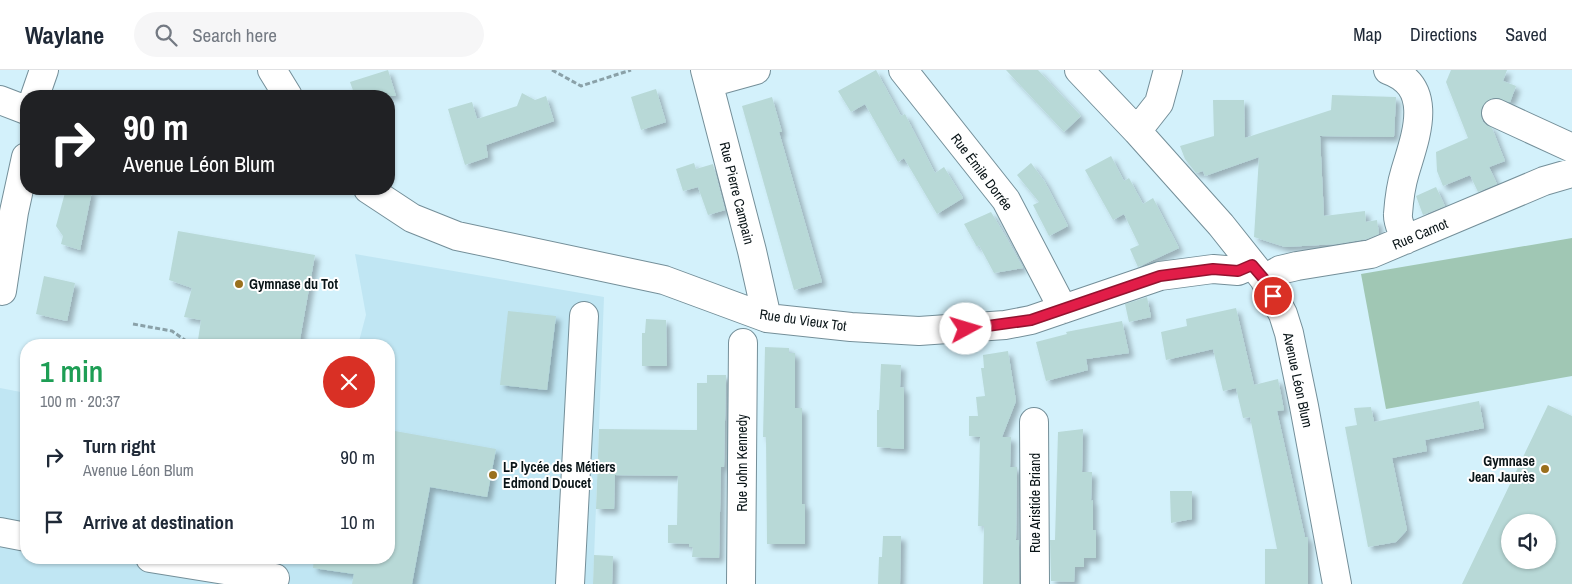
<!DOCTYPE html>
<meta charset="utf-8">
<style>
:root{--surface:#fff;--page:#f6f6f7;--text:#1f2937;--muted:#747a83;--line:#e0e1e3}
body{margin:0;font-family:"Archivo Narrow",sans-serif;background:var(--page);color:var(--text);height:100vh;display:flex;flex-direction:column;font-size:19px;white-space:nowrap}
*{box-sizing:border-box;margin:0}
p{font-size:16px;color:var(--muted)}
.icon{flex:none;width:28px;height:28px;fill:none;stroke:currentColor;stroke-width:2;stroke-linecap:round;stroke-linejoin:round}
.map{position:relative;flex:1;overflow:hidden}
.panel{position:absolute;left:20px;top:269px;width:375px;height:225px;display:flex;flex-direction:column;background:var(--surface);border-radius:20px;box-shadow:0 1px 4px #0004}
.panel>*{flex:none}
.top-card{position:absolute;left:20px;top:20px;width:375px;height:105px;border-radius:20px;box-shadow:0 1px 4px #0004;background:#202124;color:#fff;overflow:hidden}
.tools{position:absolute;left:1501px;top:444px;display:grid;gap:10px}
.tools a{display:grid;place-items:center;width:55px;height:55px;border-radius:50%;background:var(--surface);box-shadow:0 1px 4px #0004;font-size:25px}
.pin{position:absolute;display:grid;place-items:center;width:42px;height:42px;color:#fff;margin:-21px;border:2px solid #fff;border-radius:50%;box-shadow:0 1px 5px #0007}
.me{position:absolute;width:55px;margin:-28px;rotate:84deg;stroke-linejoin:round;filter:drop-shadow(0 0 4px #0008)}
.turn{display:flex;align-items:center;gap:18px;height:105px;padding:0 20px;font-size:22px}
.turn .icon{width:65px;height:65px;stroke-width:2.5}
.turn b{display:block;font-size:35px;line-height:42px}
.round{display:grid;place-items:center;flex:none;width:52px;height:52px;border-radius:26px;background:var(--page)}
.head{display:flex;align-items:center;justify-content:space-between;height:85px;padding:0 20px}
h1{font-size:30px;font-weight:600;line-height:38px;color:#1e9e55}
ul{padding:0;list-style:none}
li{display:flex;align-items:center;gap:15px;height:65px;padding:0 20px}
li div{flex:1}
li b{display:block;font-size:19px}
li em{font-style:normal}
header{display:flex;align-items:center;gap:30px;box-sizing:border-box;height:70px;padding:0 25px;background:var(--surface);border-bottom:1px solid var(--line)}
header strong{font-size:24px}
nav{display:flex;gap:28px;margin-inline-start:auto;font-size:18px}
.search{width:350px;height:45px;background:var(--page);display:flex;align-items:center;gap:12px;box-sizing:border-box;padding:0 18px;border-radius:28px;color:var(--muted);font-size:19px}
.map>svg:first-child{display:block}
.built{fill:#c0e6f3}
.garden{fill:#a0c7b4}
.building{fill:#b8d9d7;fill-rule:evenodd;filter:url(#shadow)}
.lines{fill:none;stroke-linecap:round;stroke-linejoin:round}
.minor-casing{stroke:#748f99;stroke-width:30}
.path{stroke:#8aa1a8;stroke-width:3;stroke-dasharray:5 2.5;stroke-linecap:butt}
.minor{stroke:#fff;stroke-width:28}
.route-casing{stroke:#92132f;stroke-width:12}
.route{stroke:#e11d48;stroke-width:9}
.poi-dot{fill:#9a701d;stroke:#fff;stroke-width:2}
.labels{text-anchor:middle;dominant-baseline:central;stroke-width:4;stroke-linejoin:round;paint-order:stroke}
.street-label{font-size:14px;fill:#0a1518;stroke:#fff}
.poi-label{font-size:14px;font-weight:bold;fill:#0a1518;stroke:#fff;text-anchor:start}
</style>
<header>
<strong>Waylane</strong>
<div class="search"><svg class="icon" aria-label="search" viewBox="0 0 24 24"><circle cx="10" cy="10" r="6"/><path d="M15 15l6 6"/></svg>Search here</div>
<nav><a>Map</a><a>Directions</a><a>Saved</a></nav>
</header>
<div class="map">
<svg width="1572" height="514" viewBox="0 0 1572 514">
<defs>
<filter id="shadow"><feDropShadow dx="4.5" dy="4.5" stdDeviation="2.5" flood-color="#0004"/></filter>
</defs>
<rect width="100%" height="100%" fill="#d3f1fb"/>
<path class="built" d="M355,184L604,227L593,514H0V318L26,323V488H389V275H358L366,245Z"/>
<path class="garden" d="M1572,168V306L1386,339L1361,204Z"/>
<path class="building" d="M388,0L396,26H355L350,12Z
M876,0L901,46L905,44L935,103L944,97L963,128L937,144L904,88L898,92L865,34L851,42L838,21Z
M1006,0H1038L1081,46L1064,62Z
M1451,0H1507L1503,11L1516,16L1510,32L1494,28L1487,31L1482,37L1481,45L1483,52L1492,58L1505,91L1489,97L1497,114L1478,122L1470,105L1443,116L1437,101L1436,82L1468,68L1446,12Z
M656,19L666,52L641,60L631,27Z
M522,23L535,30L546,26L554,51L486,75L488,87L465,95L448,39L472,32L477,49L517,36Z
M1332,25L1396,27L1394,67L1320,66L1324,146L1365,141L1366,152L1377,150L1379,164L1367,169L1337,174L1285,177L1254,167L1259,87L1205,106L1203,101L1196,103L1185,89L1180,76L1214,66L1213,30H1244L1245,68L1331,40Z
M772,27L782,62H779L822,212L794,220L742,36Z
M1111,86L1124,111L1129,108L1143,134L1153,128L1179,178L1138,197L1130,179L1139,175L1124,144L1113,150L1085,100Z
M694,93L696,99L713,94L725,140L708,145L698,117L683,121L676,99Z
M1031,93L1045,112L1068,156L1049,166L1033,135L1039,132L1017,105Z
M1436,117L1445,136L1423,145L1416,126Z
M66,119L92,121L80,180L61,174L63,166L56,156Z
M991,142L1006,167L1023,198L994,203L979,175L977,177L964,154Z
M178,161L315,185L299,275H228L198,270L201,250L184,247L192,218L169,210Z
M44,206L75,213L67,251L36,244Z
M1147,227L1151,247L1129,252L1125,234Z
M1236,238L1254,315L1278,309L1284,340L1277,341L1305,467H1308V514H1265V479H1277L1250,347L1243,348L1236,318L1223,321L1213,279L1166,290L1161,262L1187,256L1186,249Z
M508,241L556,246L547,320L500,315Z
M646,249L666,250L667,296H642V263H645Z
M1122,251L1129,283L1086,289L1088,300L1046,311L1036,272L1067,264L1066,262Z
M765,277L789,278V283H795V338H802V434H805V474H767L766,367H763Z
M1008,281L1016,331L1002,367H1011L1010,397H1017L1016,470H1019V514H983L984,456H978L980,367L969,366V346H978L976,327L985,326L981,298H984L983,285Z
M881,294L901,295L900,317L904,318V379L877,377V340H879Z
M707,305H726L724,397H721L719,488L692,487L693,477H689V474L668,473V455H677L678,406L615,405L614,439H596L599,359L697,360V313H707Z
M1479,331L1484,358L1425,370L1427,381L1392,388L1407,460L1396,472L1368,477L1345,357L1357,355L1354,338L1371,337L1374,352Z
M1548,335L1572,346V514H1462ZM1510,452H1548V490H1510Z
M1083,359L1082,402H1092L1091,431L1093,430V460H1096V488H1084V497H1075L1074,512L1051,511L1050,470H1055L1058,362Z
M389,360L496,379L487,427L430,417L412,514H352L354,504L313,498L314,488H389Z
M1170,421H1192V449L1171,453Z
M883,466H901L900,514H878L879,487H882Z
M594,485L613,486L612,514H593Z"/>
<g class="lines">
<g class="minor-casing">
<path id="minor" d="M272,0L288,26
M705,0L752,181L767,248
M903,0L1006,130L1063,239
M1079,0L1137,61L1221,155L1264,209L1283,244L1289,263L1304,336L1337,514
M1388,0C1436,17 1415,68 1405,102C1401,115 1399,130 1398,144C1397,152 1403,162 1405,170
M709,13L756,0
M35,26L44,0
M0,30L26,40
M1496,43L1572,78
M1137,61L1159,33L1168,0
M368,119L412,148L457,166L664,210L767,248L851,257L919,261L1005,255L1031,250L1160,206L1213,199L1238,201L1252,195
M1264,209L1280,200L1297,196L1371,184L1544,111L1572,103
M2,221L14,142L26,87
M1034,352L1035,514
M0,462L26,467
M150,488L275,508
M570,514L584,246
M741,514L743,273"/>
</g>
<path class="path" d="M552,0L581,16L631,0
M133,254L172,261L192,275"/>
<use href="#minor" class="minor"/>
</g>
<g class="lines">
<g class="route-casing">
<path id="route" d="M966,259L1031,250L1160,206L1213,199L1238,201L1252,195L1264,209L1273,226"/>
</g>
<use href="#route" class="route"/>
</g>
<g class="poi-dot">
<circle cx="239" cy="214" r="5"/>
<circle cx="1545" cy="399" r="5"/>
<circle cx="493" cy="405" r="5"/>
</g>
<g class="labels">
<g class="street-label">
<text transform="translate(982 102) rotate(53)">Rue Émile Dorrée</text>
<text transform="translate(737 123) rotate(76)">Rue Pierre Campain</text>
<text transform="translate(1420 164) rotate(-23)">Rue Carnot</text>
<text transform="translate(803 250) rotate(8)">Rue du Vieux Tot</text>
<text transform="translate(1298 310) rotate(78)">Avenue Léon Blum</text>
<text transform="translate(742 393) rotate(-90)">Rue John Kennedy</text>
<text transform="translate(1035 433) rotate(-90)">Rue Aristide Briand</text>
</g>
<g class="poi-label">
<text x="249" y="214">Gymnase du Tot</text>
<text x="1535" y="391" text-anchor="end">Gymnase<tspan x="1535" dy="16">Jean Jaurès</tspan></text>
<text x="503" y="397">LP lycée des Métiers<tspan x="503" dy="16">Edmond Doucet</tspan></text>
</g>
</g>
</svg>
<div class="tools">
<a><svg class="icon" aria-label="sound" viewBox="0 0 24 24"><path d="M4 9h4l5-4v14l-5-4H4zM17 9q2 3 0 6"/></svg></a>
</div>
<div class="pin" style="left:1273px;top:226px;background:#d93025"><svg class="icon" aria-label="arrive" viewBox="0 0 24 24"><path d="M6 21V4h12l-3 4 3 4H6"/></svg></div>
<svg class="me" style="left:966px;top:259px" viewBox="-20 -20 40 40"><circle r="19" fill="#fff"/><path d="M0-13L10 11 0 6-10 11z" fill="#e11d48"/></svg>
<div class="top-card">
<div class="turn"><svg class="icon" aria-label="right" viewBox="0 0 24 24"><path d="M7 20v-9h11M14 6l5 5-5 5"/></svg><div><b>90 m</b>Avenue Léon Blum</div></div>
</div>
<section class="panel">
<div class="head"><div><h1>1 min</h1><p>100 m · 20:37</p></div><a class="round" style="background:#d93025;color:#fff"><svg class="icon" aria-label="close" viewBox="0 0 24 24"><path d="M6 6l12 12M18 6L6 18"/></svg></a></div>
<ul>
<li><svg class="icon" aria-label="right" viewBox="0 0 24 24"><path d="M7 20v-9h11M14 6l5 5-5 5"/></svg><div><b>Turn right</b><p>Avenue Léon Blum</p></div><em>90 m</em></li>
<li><svg class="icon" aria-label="arrive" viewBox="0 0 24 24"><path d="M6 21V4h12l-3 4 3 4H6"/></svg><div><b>Arrive at destination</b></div><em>10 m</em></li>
</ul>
</section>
</div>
